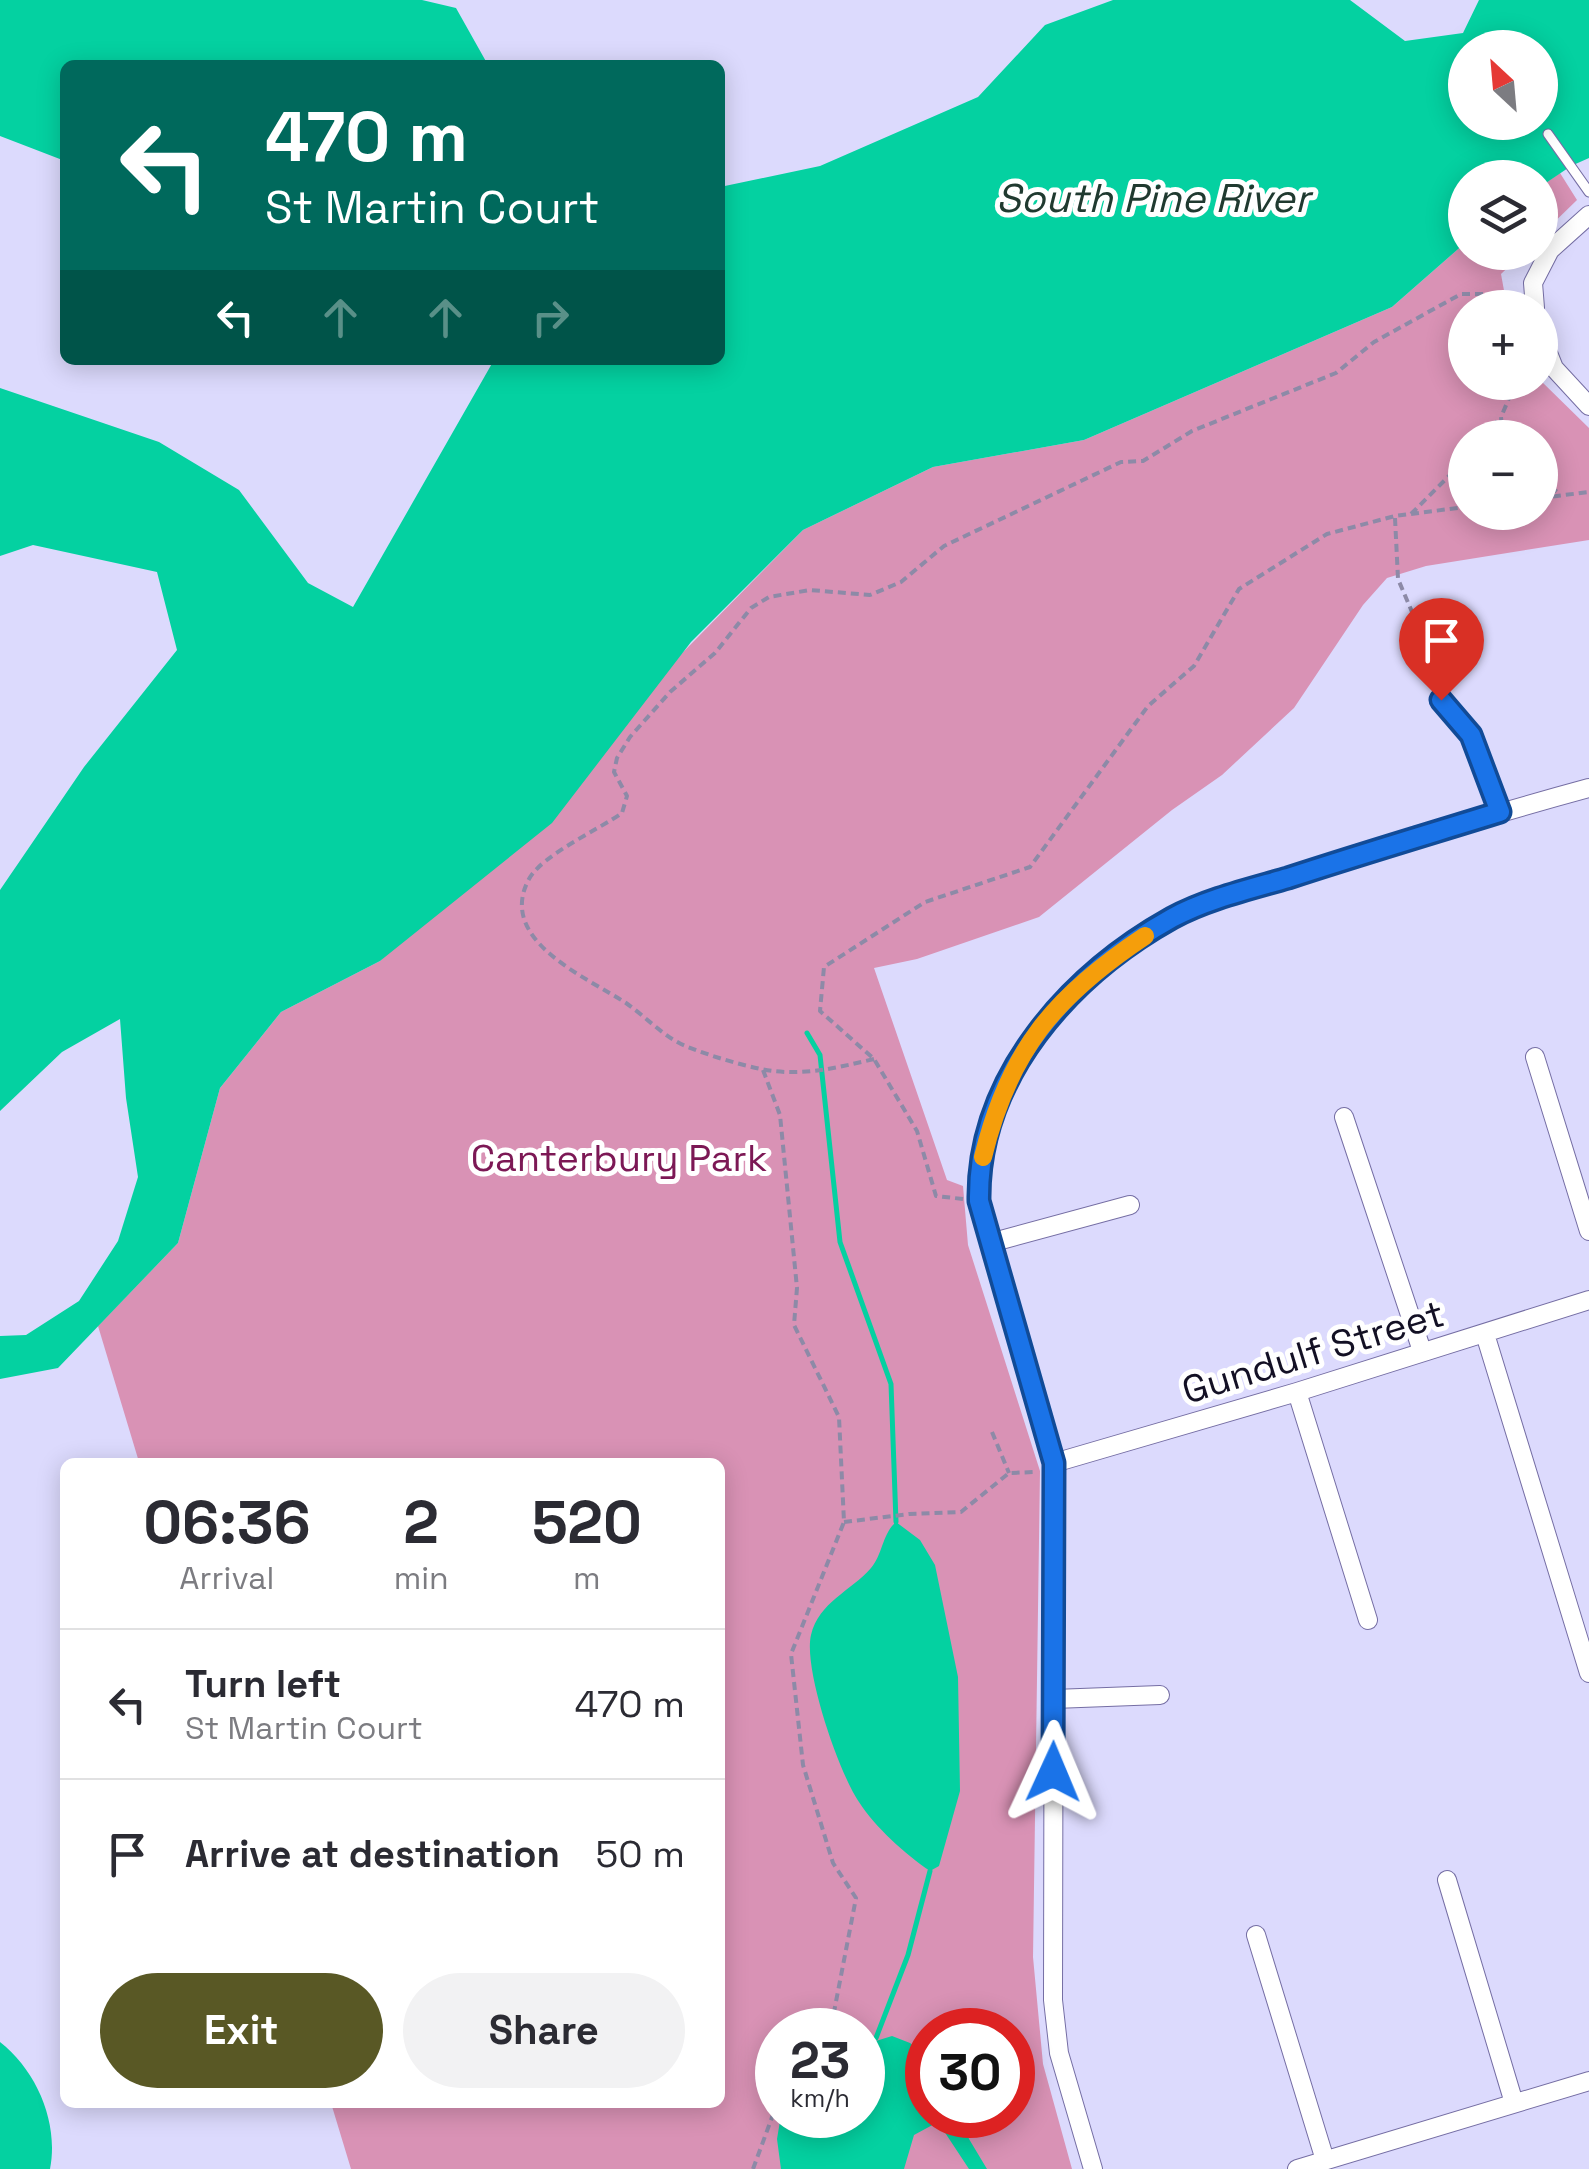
<!DOCTYPE html>
<meta charset="utf-8">
<style>
:root{--surface:#fff;--page:#f2f2f3;--text:#2b2b33;--muted:#7c7c81;--line:#e1e1e2;--accent:#595825}
body{margin:0;font-family:"Space Grotesk",sans-serif;background:var(--page);color:var(--text);height:100vh;display:flex;flex-direction:column;font-size:38px;white-space:nowrap}
*{box-sizing:border-box;margin:0}
p{font-size:32px;color:var(--muted)}
.icon{flex:none;width:55px;height:55px;fill:none;stroke:currentColor;stroke-width:2;stroke-linecap:round;stroke-linejoin:round}
.map{position:relative;flex:1;overflow:hidden}
.side{position:absolute;left:60px;top:1458px;width:665px;height:650px;display:flex;flex-direction:column;background:var(--surface);border-radius:15px;box-shadow:0 5px 25px #0003}
.side>*{flex:none}
.banner{position:absolute;left:60px;top:60px;width:665px;height:305px;border-radius:15px;box-shadow:0 5px 25px #0003;background:#00695c;color:#fff;overflow:hidden}
.needle{width:65px;rotate:334deg}
.buttons{position:absolute;left:1448px;top:30px;display:grid;gap:20px}
.buttons a{display:grid;place-items:center;width:110px;height:110px;border-radius:50%;background:var(--surface);box-shadow:0 5px 25px #0003;font-size:50px}
.speed{position:absolute;left:755px;top:2008px;display:flex;gap:20px;font-size:50px;font-weight:700;text-align:center}
.speed>*{display:grid;place-content:center;width:130px;height:130px;border-radius:50%;background:var(--surface);box-shadow:0 5px 25px #0003;line-height:1}
.speed small{font-size:25px;font-weight:400}
.speed .limit{border:15px solid #d22;background:#fff;color:#111}
.pin{position:absolute;display:grid;place-items:center;width:85px;height:85px;color:#fff;margin:-102px -42px;border-radius:50% 50% 50% 0;rotate:-45deg;box-shadow:0 0 10px #0007}
.pin .icon{rotate:45deg}
.me{position:absolute;width:110px;margin:-55px;rotate:1deg;stroke-linejoin:round;filter:drop-shadow(0 0 8px #0008)}
.turn{display:flex;align-items:center;gap:35px;height:210px;padding:0 40px;font-size:45px}
.turn .icon{width:130px;height:130px;stroke-width:2.5}
.turn b{display:block;font-size:70px;line-height:85px}
.lanes{display:flex;align-items:center;height:95px;padding:0 40px;background:#0003;justify-content:center;gap:50px;direction:ltr}
.lanes .off{opacity:.35}
.eta{display:flex;justify-content:space-evenly;align-items:center;height:170px;text-align:center}
.eta b{font-size:60px;font-weight:800;line-height:70px}
.action{display:flex;gap:20px;margin-top:auto;padding:20px 40px}
.action a{flex:1;height:115px;border-radius:60px;background:var(--accent);color:#fff;font-size:40px;font-weight:800;line-height:115px;text-align:center}
.action a+a{background:var(--page);color:var(--text)}
ul{padding:0;list-style:none}
li{display:flex;align-items:center;gap:30px;height:150px;padding:0 40px;border-top:2px solid var(--line)}
li div{flex:1}
li b{display:block;font-size:38px}
li em{font-style:normal}
.map>svg:first-child{display:block}
.green{fill:#d992b5;fill-rule:evenodd}
.water{fill:#04d1a1;fill-rule:evenodd}
.lines{fill:none;stroke-linecap:round;stroke-linejoin:round}
.stream{stroke:#04d1a1;stroke-width:5}
.service-casing{stroke:#756ea4;stroke-width:11}
.minor-casing{stroke:#756ea4;stroke-width:20}
.path{stroke:#8d8aa7;stroke-width:4;stroke-dasharray:8 5;stroke-linecap:butt}
.service{stroke:#fff;stroke-width:9}
.minor{stroke:#fff;stroke-width:18}
.route-casing{stroke:#114b97;stroke-width:25}
.route{stroke:#1a73e8;stroke-width:18}
.slow{stroke:#f59e0b;stroke-width:18}
.labels{text-anchor:middle;dominant-baseline:central;stroke-width:10;stroke-linejoin:round;paint-order:stroke}
.park-label{font-size:38px;fill:#7c1855;stroke:#fff}
.street-label{font-size:38px;fill:#131024;stroke:#fff}
.water-label{font-size:40px;font-style:italic;fill:#203a30;stroke:#fff}
</style>
<div class="map">
<svg width="1589" height="2169" viewBox="0 0 1589 2169">
<rect width="100%" height="100%" fill="#dcdafd"/>
<path class="green" d="M1560,173L1577,200L1540,236V187Z
M1465,243V252L1523,253L1501,274L1507,307L1465,308V382H1540V380L1589,428V540L1426,566L1387,578L1363,605L1294,708L1222,775L1172,810L1039,917L917,959L874,968L947,1180L963,1186L968,1245L1040,1471L1033,1957L1043,2064L1072,2169H351L331,2103L720,2102V1462H139L98,1326L178,1243L220,1088L281,1012L380,961L803,530L933,467L1084,440L1392,307ZM1465,438H1540V512H1465ZM778,2030H862V2115H778ZM928,2030H1012V2115H928Z"/>
<path class="water" d="M0,0H422L456,8L488,65H65V161L0,136Z
M1113,0H1350L1405,41L1463,33L1479,0H1589V158L1571,166L1540,187V178H1465V243L1392,307L1084,440L933,467L803,530L691,642L552,823L380,961L281,1012L220,1088L178,1243L58,1368L0,1379V1336L26,1335L79,1301L118,1241L138,1177L126,1098L120,1019L62,1052L0,1111V890L84,767L177,650L157,572L33,545L0,556V388L159,442L239,490L308,583L353,607L494,360H720V187L820,166L978,97L1045,25ZM1465,48H1540V122H1465Z
M896,1522L920,1540L935,1565L958,1677L960,1791L939,1866L930,1871C905,1854 875,1827 859,1802C839,1773 803,1669 811,1635C819,1602 851,1591 871,1568C883,1554 882,1534 896,1522Z
M892,2036L910,2043L927,2056L928,2115H960L969,2139L987,2169H969L938,2122L914,2135L904,2169H781L777,2139L781,2115H862L863,2045Z
M0,2042C37,2071 59,2123 50,2169H0Z"/>
<g class="lines">
<path class="stream" d="M807,1033L820,1055L840,1242L891,1384L896,1522
M876,2038L908,1955L930,1871"/>
<g class="service-casing">
<path id="service" d="M1548,134L1589,192"/>
</g>
<g class="minor-casing">
<path id="minor" d="M1535,308L1533,283L1550,250L1589,215
M1540,333L1554,368L1589,406
M1441,700L1471,735L1500,812
M1535,1057L1589,1231
M1344,1117L1422,1351
M990,1243L1130,1205
M1485,1334L1589,1673
M1297,1392L1368,1620
M1054,1463L1297,1392L1589,1300
M1054,1699L1160,1695
M1447,1880L1514,2103
M1256,1935L1325,2160
M1093,2169L1059,2053L1053,2000L1054,1463L979,1201C976,1090 1051,1000 1138,941C1150,933 1163,922 1176,916C1224,894 1277,881 1327,865C1414,838 1501,812 1589,788
M1297,2169L1589,2081"/>
</g>
<path class="path" d="M1485,438L1500,417
M1503,438L1501,417L1516,382
M1540,479L1560,494
M1540,498L1589,492
M1411,514L1465,460
M1395,518L1398,579L1438,673L1439,685
M874,1059C836,1068 801,1077 761,1069C737,1064 711,1056 688,1047C666,1039 646,1017 626,1003C586,977 496,940 529,879C542,855 598,830 622,813L627,796L614,772L617,758L630,737L670,692L715,653L751,608L769,597L810,590L870,595L901,582L944,546L1121,462L1143,461L1192,431L1336,373L1374,342L1461,294H1497L1510,308
M763,1070L780,1115L797,1288L794,1325L839,1417L844,1522L791,1654L803,1765L833,1863L856,1898L834,2012L825,2030
M963,1199L936,1196L917,1131L874,1059L820,1011L824,967L925,902L1030,867L1148,706L1194,666L1239,589L1327,534L1395,516L1465,507
M992,1432L1009,1473
M844,1522L909,1514L961,1512L1009,1473L1035,1472
M753,2169L778,2101"/>
<use href="#service" class="service"/>
<use href="#minor" class="minor"/>
</g>
<g class="lines">
<g class="route-casing">
<path id="route" d="M1053,1772L1054,1463L979,1201C977,1077 1070,975 1172,918C1207,899 1250,889 1288,878C1358,855 1429,834 1500,812L1471,735L1441,700"/>
</g>
<use href="#route" class="route"/>
<path class="slow" d="M983,1157C1009,1050 1055,996 1145,936"/>
</g>
<g class="labels">
<g class="park-label">
<text x="619" y="1158">Canterbury Park</text>
</g>
<g class="street-label">
<text transform="translate(1313 1352) rotate(-17)">Gundulf Street</text>
</g>
<g class="water-label">
<text x="1153" y="198">South Pine River</text>
</g>
</g>
</svg>
<div class="buttons">
<a><svg class="needle" viewBox="-14 -14 28 28"><path d="M0-13l5 13h-10z" fill="#e53935"/><path d="M0 13l5-13h-10z" fill="#7c7c81"/></svg></a>
<a><svg class="icon" aria-label="layers" viewBox="0 0 24 24"><path d="M12 4l9 5-9 5-9-5zM3 14l9 5 9-5"/></svg></a>
<a>+</a>
<a>−</a>
</div>
<div class="speed"><div>23<small>km/h</small></div><div class="limit">30</div></div>
<div class="pin" style="left:1441px;top:700px;background:#d93025"><svg class="icon" aria-label="arrive" viewBox="0 0 24 24"><path d="M6 21V4h12l-3 4 3 4H6"/></svg></div>
<svg class="me" style="left:1053px;top:1772px" viewBox="-20 -20 40 40"><path d="M0-17L14 15 0 8-14 15z" fill="#1a73e8" stroke="#fff" stroke-width="4"/></svg>
<div class="banner">
<div class="turn"><svg class="icon" aria-label="left" viewBox="0 0 24 24"><path d="M17 20v-9H6M10 6l-5 5 5 5"/></svg><div><b>470 m</b>St Martin Court</div></div>
<div class="lanes"><svg class="icon" aria-label="left" viewBox="0 0 24 24"><path d="M17 20v-9H6M10 6l-5 5 5 5"/></svg><svg class="icon off" aria-label="ahead" viewBox="0 0 24 24"><path d="M12 20V5M6 11l6-6 6 6"/></svg><svg class="icon off" aria-label="ahead" viewBox="0 0 24 24"><path d="M12 20V5M6 11l6-6 6 6"/></svg><svg class="icon off" aria-label="right" viewBox="0 0 24 24"><path d="M7 20v-9h11M14 6l5 5-5 5"/></svg></div>
</div>
<section class="side">
<div class="eta">
<div><b>06:36</b><p>Arrival</p></div>
<div><b>2</b><p>min</p></div>
<div><b>520</b><p>m</p></div>
</div>
<ul>
<li><svg class="icon" aria-label="left" viewBox="0 0 24 24"><path d="M17 20v-9H6M10 6l-5 5 5 5"/></svg><div><b>Turn left</b><p>St Martin Court</p></div><em>470 m</em></li>
<li><svg class="icon" aria-label="arrive" viewBox="0 0 24 24"><path d="M6 21V4h12l-3 4 3 4H6"/></svg><div><b>Arrive at destination</b></div><em>50 m</em></li>
</ul>
<div class="action"><a>Exit</a><a>Share</a></div>
</section>
</div>
